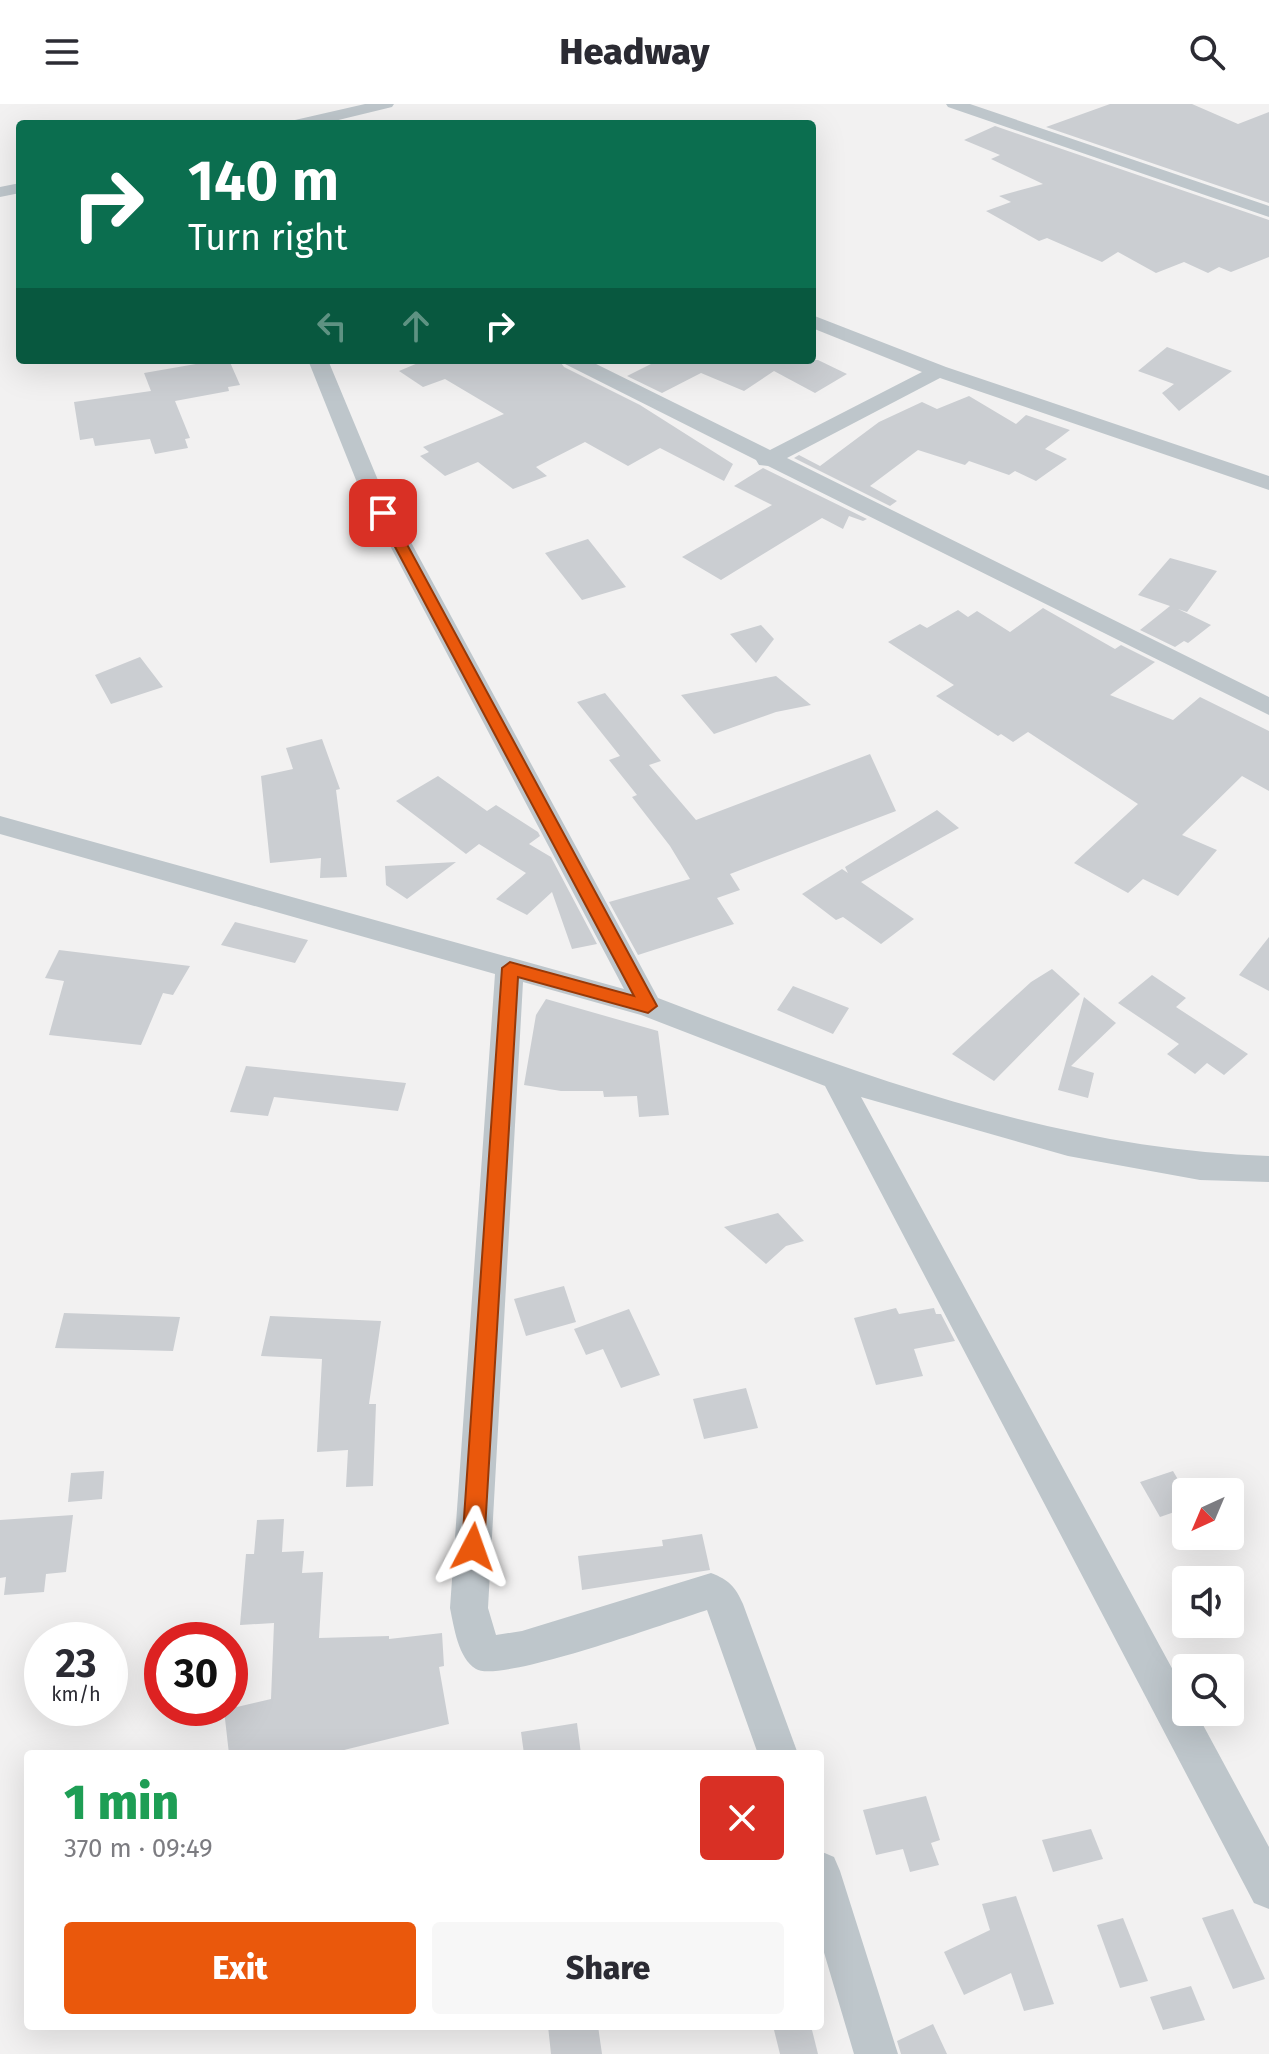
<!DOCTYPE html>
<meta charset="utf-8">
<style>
:root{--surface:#fff;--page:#f7f7f7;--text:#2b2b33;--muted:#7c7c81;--accent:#ea580c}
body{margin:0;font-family:"Fira Sans",sans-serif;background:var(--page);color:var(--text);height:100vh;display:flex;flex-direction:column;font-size:30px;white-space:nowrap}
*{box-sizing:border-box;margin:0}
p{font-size:26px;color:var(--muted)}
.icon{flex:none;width:44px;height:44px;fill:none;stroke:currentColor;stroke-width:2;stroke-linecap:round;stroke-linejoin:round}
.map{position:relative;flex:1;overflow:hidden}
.drawer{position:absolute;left:24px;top:1646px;width:800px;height:280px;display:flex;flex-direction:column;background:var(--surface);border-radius:8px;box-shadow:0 8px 32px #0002}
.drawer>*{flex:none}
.hud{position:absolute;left:16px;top:16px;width:800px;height:244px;border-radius:8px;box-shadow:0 8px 32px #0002;background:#0b6e4f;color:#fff;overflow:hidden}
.needle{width:52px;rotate:224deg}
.tools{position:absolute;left:1172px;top:1374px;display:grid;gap:16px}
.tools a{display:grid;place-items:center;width:72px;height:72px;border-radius:8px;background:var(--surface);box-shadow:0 8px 32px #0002;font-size:40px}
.speed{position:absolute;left:24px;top:1518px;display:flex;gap:16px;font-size:40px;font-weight:700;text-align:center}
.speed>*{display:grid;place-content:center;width:104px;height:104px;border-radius:50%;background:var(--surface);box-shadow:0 8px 32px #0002;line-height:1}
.speed small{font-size:20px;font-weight:400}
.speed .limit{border:12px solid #d22;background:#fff;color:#111}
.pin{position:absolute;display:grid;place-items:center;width:68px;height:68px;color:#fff;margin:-34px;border-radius:16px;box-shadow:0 4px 12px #0006}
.me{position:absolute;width:88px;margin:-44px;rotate:4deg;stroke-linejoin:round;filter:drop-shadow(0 0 6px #0008)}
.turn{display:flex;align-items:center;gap:28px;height:168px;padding:0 40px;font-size:36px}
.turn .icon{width:104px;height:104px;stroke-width:2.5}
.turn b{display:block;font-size:56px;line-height:68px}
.lanes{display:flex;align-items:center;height:76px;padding:0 40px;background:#0003;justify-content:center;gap:40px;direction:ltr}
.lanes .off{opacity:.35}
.round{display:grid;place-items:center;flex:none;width:84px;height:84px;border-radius:8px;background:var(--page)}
.head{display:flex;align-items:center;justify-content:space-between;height:136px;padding:0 40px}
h1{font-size:48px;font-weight:800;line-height:60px;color:#1e9e55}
.primary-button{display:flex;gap:16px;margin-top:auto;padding:16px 40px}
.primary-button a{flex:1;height:92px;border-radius:8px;background:var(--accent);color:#fff;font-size:32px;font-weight:800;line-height:92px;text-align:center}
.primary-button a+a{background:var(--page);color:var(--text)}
header{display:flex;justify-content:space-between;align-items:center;height:104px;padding:0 40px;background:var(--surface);font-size:36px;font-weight:800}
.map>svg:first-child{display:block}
.building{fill:#cbced2}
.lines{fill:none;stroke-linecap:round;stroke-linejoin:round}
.minor{fill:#bec6cb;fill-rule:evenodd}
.route{fill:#ea580c;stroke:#983908;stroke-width:2}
</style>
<header><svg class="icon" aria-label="menu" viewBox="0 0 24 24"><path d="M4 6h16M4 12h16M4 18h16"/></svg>Headway<svg class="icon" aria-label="search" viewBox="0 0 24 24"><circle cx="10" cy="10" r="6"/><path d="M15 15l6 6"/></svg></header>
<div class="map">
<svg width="1269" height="1950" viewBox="0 0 1269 1950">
<rect width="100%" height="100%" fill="#f2f1f1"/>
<path class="building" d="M1110,0H1192L1238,20L1269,8V99L1046,23Z
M995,22L1269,116V153L1231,168L1219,163L1208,169L1184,158L1156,169L1118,148L1102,158L1047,134L1039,137L986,107L1011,98L999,92L1043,80L991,55L1000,51L964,36Z
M1167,243L1232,267L1179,307L1162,289L1174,280L1138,267Z
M219,256H229L240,281L228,283L229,287L175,297L190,334L185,335L188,344L155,350L150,335L95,342L93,334L80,336L74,298L151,287L144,269Z
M414,256H559L564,263L640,301L733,360L724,377L660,344L628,362L585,338L536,363L547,372L513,385L478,358L445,372L420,352L429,348L423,343L504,310L445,275L423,283L399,267L418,259Z
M659,256H818L847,270L815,289L774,267L744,287L701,269L662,289L627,272Z
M969,292L1016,320L1026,311L1070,326L1045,345L1067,355L1036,377L1015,367L1009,371L969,357L965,361L918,346L870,382L897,397L890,402L794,354L799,351L820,362L879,318L922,298L937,305Z
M763,364L867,415L863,417L849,412L843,425L822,414L721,476L682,453L772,401L734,382Z
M588,435L626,483L582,496L545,449Z
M1170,454L1217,467L1187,508L1178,505L1211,521L1188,539L1184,537L1175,543L1140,526L1170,502L1138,491Z
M1043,504L1115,545L1121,541L1155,558L1110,591L1173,616L1200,593L1269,627V687L1242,672L1182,731L1217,746L1178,792L1143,775L1128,789L1074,759L1138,700L1028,628L1013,638L1001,630L998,632L936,592L954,581L888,538L920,520L927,524L958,506L968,513L977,507L1010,528Z
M761,521L774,535L756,559L730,530Z
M140,553L163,583L111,600L95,571Z
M776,572L811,601L776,608L714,630L681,591Z
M605,589L661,657L649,661L696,716L870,650L896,707L730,770L740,786L717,794L734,820L638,851L609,798L690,775L670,742L632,693L637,691L609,656L620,652L577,598Z
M322,635L340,685L336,686L347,773L320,774L321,754L270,759L261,672L293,665L286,644Z
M438,672L487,707L496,701L538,728L540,732L529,740L551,753L597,840L572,845L552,788L527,811L496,795L526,769L479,740L466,750L396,697Z
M937,706L959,724L861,778L914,815L881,840L843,813L836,816L802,790L842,765L848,769L845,763Z
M456,758L407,795L386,781L385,762Z
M235,818L308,836L295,859L221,841Z
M1269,833V887L1239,871Z
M59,846L190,862L173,891L163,889L141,941L49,931L64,877L45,874Z
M1052,865L1080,890L994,977L952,950L1031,878Z
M1152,871L1186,894L1176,903L1248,950L1224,971L1207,959L1195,970L1167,950L1179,940L1118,899Z
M793,882L849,904L833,930L777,906Z
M1084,893L1116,919L1071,962L1094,969L1088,994L1058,986Z
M546,895L658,927L669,1011L639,1013L637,992L604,993L603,987H561L524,981L536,911Z
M246,962L406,979L398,1007L274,993L268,1012L230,1008Z
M778,1109L804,1137L786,1142L766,1160L724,1123Z
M564,1182L576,1218L526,1232L514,1195Z
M896,1204L899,1210L934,1204L936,1210H941L955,1237L914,1245L923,1272L876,1281L854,1214Z
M629,1205L660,1271L621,1284L603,1245L586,1251L574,1225Z
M64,1209L180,1213L173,1247L55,1244Z
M270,1212L381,1217L369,1300H376L373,1382L346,1383L348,1346L317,1348L322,1255L261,1252Z
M746,1284L758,1324L704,1335L693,1295Z
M104,1367L102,1395L68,1398L71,1369Z
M1173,1367L1186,1389V1404L1160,1413L1140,1378Z
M73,1411L66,1468L46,1470L44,1488L4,1491L6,1473L0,1474V1416Z
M284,1415L282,1448L304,1447L302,1469L323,1468L319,1534L389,1532V1535L442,1529L444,1562L439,1563L449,1620L328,1650H229L224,1606L271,1595L274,1519L240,1521L246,1450H254L257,1416Z
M702,1430L710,1466L582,1486L578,1452L663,1442L662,1436Z
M577,1619L581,1650H524L521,1628Z
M926,1692L940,1736L931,1739L939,1761L910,1768L903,1745L876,1751L863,1706Z
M1091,1725L1103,1755L1053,1768L1042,1736Z
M1016,1792L1054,1900L1024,1907L1011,1869L964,1891L944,1848L990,1826L982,1800Z
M1233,1805L1265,1875L1233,1885L1202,1814Z
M1123,1814L1148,1877L1120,1884L1097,1821Z
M1191,1882L1205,1916L1163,1926L1150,1893Z
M933,1920L947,1950H901L897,1937Z
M548,1922H598L602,1950H551Z
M773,1922H811L818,1950H780Z"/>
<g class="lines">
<path class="minor" d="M365,0H394L392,3L322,20H293L295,16Z
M946,0H970L1269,102V113L948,3Z
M20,79V89L0,93V83Z
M812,211L946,263L1269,372V386L940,274L787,354L1269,593V611L768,362L759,361L756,356L565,260L562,256H588L770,346L922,268L812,224Z
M308,256H328L380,381L658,894C854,969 1058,1046 1269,1052V1078L1200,1076L1068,1052L861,993L1186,1590V1608H1196L1269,1743V1805L1254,1799L825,982L641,911L523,878L488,1504L496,1531L522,1527L711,1469C729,1476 735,1482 743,1500L798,1650H758L707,1506C672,1517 500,1580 476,1565C458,1554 454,1523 450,1504L495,870L0,730V712L624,885L358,381Z
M820,1747L834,1753L840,1767L898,1950H854L820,1835Z"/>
</g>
<path class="route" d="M379,406L390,409L657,902L648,909L518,873L484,1443L480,1451L473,1454L465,1451L462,1443L502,864L510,858L634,892L377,409Z"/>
</svg>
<div class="tools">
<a><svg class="needle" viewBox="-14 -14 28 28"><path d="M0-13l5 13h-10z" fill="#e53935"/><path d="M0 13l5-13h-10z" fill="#7c7c81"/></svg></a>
<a><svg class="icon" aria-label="sound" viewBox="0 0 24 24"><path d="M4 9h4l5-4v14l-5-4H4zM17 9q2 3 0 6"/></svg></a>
<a><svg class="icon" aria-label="search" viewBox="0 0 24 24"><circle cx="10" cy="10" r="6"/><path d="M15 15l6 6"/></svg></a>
</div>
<div class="speed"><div>23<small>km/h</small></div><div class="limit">30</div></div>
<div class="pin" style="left:383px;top:409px;background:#d93025"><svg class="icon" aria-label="arrive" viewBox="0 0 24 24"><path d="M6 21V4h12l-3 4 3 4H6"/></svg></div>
<svg class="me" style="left:473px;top:1443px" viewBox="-20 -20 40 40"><path d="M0-17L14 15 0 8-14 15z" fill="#ea580c" stroke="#fff" stroke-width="4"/></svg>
<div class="hud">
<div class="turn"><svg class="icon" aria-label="right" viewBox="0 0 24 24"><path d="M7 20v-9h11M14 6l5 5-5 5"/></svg><div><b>140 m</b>Turn right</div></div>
<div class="lanes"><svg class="icon off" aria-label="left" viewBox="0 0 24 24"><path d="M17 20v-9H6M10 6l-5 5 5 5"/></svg><svg class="icon off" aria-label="ahead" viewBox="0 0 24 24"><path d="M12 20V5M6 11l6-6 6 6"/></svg><svg class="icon" aria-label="right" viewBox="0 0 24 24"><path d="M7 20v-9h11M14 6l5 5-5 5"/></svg></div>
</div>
<section class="drawer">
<div class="head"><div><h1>1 min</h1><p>370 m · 09:49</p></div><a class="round" style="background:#d93025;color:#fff"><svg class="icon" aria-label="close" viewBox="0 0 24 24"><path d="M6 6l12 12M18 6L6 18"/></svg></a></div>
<div class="primary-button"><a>Exit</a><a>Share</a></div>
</section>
</div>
